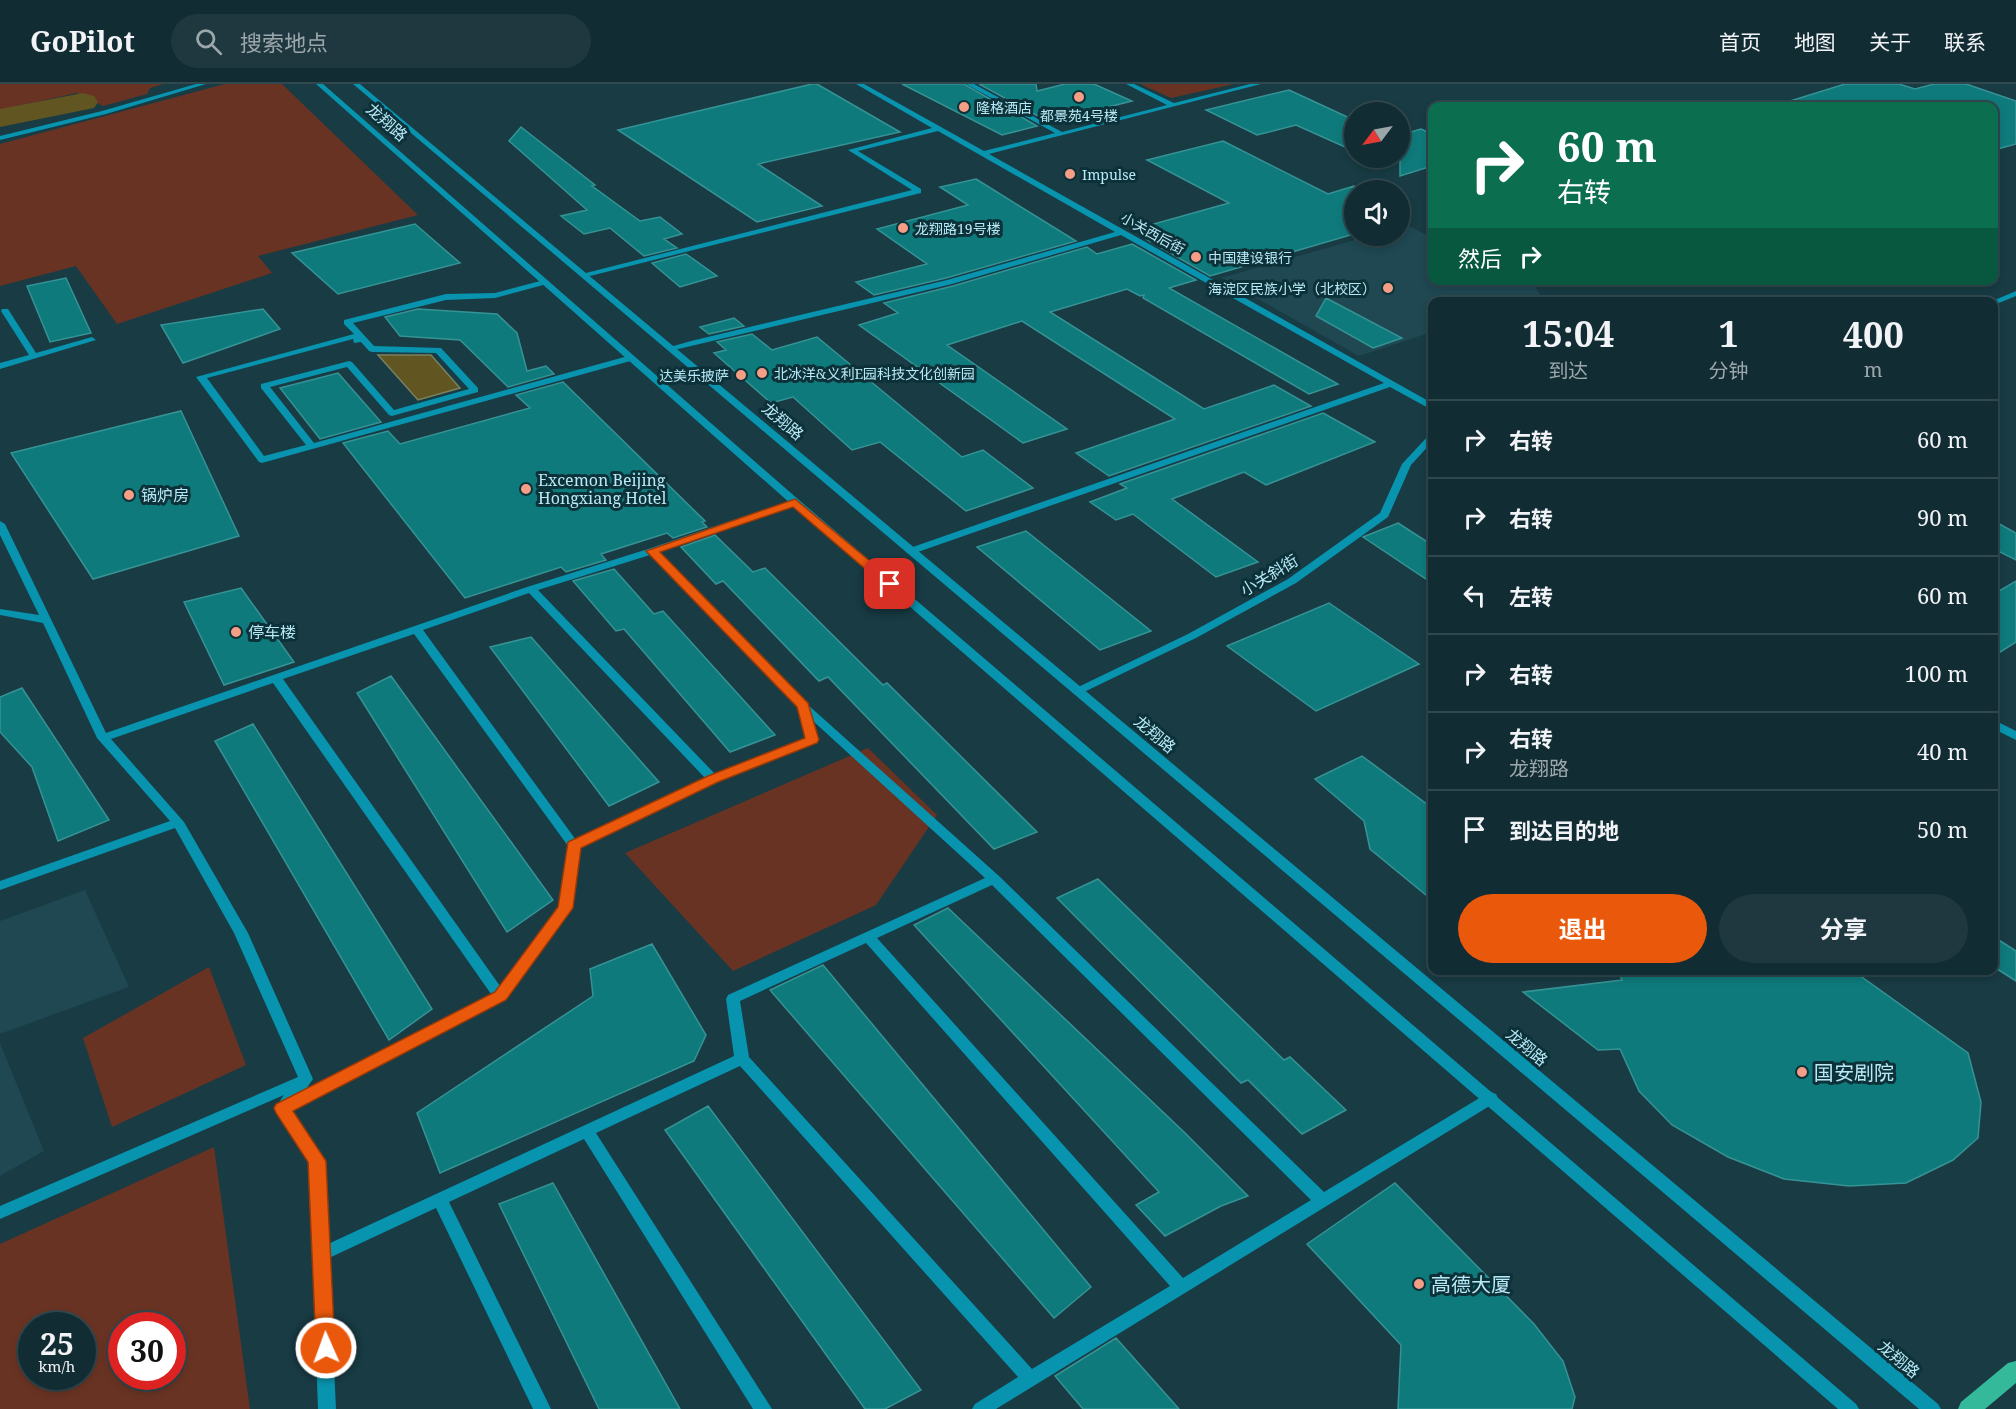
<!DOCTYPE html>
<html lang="zh">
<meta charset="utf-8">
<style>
:root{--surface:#122c33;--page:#1f383f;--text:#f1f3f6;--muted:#9ca7ac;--line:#31484e;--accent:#ea580c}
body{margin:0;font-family:"Noto Serif","Noto Sans SC",serif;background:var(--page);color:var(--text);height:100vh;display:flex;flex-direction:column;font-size:22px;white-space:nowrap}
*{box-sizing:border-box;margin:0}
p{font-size:20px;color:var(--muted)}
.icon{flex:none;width:33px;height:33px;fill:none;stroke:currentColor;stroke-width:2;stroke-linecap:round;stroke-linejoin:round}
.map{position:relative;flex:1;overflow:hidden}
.panel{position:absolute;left:1428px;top:213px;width:570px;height:678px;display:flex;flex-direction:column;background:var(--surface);border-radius:12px;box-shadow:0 3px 9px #0003,0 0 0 2px var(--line)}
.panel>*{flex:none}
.banner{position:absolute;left:1428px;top:18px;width:570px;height:183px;border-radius:12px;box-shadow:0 3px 9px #0003,0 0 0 2px var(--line);background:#0b6e4f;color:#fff;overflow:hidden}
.needle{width:39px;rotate:238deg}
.fabs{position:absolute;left:1344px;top:18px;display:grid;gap:12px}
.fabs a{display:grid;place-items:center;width:66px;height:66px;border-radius:50%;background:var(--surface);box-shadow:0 3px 9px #0003,0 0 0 2px var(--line);font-size:30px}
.speed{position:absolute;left:18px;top:1228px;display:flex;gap:12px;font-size:30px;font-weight:700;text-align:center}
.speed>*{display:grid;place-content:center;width:78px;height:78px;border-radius:50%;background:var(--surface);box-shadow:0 3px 9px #0003,0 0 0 2px var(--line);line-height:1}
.speed small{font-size:15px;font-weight:400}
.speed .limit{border:9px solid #d22;background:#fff;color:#111}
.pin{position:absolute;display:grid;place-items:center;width:51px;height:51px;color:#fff;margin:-26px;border-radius:12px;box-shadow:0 3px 9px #0006}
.me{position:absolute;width:66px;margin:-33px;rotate:358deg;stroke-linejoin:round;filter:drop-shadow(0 0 4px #0008)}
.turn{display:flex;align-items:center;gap:21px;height:126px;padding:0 30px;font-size:27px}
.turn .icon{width:78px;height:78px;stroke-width:2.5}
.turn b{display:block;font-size:42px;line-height:51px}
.then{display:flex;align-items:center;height:57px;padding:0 30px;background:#0003;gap:12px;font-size:22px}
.eta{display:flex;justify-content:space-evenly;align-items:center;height:102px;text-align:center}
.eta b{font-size:36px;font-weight:700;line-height:42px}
.cta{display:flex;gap:12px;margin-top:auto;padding:12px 30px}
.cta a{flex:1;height:69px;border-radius:36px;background:var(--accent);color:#fff;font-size:24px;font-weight:700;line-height:69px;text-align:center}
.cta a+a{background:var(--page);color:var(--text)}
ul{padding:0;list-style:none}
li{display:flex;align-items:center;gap:18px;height:78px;padding:0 30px;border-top:2px solid var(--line)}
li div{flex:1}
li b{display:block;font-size:22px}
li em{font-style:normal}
header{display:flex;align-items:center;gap:36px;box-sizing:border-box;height:84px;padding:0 30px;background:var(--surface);border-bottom:2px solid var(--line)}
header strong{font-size:28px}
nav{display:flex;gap:33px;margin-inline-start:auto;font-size:21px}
.search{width:420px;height:54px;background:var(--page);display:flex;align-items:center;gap:15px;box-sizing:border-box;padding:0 21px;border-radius:33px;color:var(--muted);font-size:22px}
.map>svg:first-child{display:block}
.built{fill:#1f4852}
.green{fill:#693323;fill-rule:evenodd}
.water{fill:#615521;stroke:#7b8161;stroke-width:1.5}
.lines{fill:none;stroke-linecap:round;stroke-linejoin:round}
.river{fill:#615521;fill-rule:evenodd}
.building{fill:#0f7a7b;stroke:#369395;stroke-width:1.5}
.minor{fill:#0893ae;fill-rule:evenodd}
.tertiary{fill:#0893ae;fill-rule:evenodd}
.primary{fill:#34b99b;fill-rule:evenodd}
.route{fill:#ea580c;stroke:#983908;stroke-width:1.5}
.poi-dot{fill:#f49e86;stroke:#0c3139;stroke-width:2}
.labels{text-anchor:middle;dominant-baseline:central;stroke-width:6;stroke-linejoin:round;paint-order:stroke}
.far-poi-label{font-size:14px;fill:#b8e9f7;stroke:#0c3139;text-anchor:start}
.far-street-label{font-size:14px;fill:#b8e9f7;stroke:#0c3139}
.street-label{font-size:16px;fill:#b8e9f7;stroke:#0c3139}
.poi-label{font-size:16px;fill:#b8e9f7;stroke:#0c3139;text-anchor:start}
.near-poi-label{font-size:20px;fill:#b8e9f7;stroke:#0c3139;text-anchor:start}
</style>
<header>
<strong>GoPilot</strong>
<div class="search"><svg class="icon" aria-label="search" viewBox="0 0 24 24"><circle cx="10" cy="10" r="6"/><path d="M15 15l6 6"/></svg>搜索地点</div>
<nav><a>首页</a><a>地图</a><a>关于</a><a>联系</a></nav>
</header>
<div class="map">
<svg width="2016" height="1325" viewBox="0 0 2016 1325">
<rect width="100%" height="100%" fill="#183b44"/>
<path class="built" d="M1407,141L1432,154V196L1531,197L1541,212L1524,218H1432V248L1359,272L1221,194L1369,152H1400V143Z
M85,806L129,903L0,950V837Z
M0,959L44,1067L0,1092Z"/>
<path class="green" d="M0,0H164L150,4L147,10L103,22L77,9L0,26Z
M225,0H282L418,131L258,172L272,189L117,240L76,182L0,202V60Z
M1140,0H1234L1171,14Z
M868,664L937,731L876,821L733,887L625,769Z
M209,883L246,981L112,1043L83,954Z
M214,1063L250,1325H0V1160ZM32,1242H82V1293H32ZM122,1242H172V1293H122Z"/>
<path class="water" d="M378,271H431L460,304L418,316Z"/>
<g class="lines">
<path class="river" d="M83,9L94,12L98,18L94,24L0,43V25Z"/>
</g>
<path class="building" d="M812,0H817L900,48L758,80L822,122L757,138L618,46Z
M902,0H964L1037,42L1002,51Z
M979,0H1036L1037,7L1065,0H1094L1132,17L1049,38Z
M1845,0H1899L1915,5L1934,0H1966L2016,17V60L1994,66V22H1791L1790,17Z
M1289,6L1354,36V67L1296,41L1257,51L1206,26Z
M521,43L595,101L592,102L640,137L660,133L682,150L664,155L677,164L644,172L610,144L584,150L561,132L587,126L509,57Z
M1421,45L1432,50V82L1400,92V51Z
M1223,57L1328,110L1354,102V150L1210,192L1146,155L1158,152L1143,143L1229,119L1147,76Z
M976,95L1076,157L946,194L874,211L856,198L927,180L877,145L968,121L940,103Z
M415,140L460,179L338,210L292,169Z
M1132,160L1196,196L1169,204L1338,300L1309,310L1143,214L1144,211L1140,212L1127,205L1050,228L1204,325L1274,301L1311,322L1109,392L1076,369L1175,335L1022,237L947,261L1067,345L1023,359L859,241L898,229L884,219L953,202L1087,163L1097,170Z
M686,170L717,192L680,203L652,179Z
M66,194L91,249L50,258L27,202Z
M1326,214L1402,254L1373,264L1316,232Z
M263,225L280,245L183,279L161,241Z
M418,225L497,230L517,249L527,287L546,282L554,290L508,303L460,256L400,252L385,233Z
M734,234L744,242L709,250L700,243Z
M752,250L772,266L817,253L962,373L983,366L1033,404L966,427L880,358L852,366L793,313L771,319L714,269L726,266L717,258Z
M338,289L381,338L320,355L280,304Z
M563,298L705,437L702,438L707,443L673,454L667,449L601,470L606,476L566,488L561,483L465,514L343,359L388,347L400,360L530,324L516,311Z
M181,327L239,452L93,495L11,369Z
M1323,329L1375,358L1266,401L1244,388L1172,415L1258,478L1216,493L1133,430L1116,436L1090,418L1127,404L1120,400Z
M1994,437L2016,449V476L1994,465Z
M1398,439L1432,461V499L1363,453Z
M1026,447L1151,547L1100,566L977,463Z
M715,451L753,488L765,484L883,601L887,599L1037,748L994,765L828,593L819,597L723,497L716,500L681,463Z
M614,485L654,530L663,527L775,651L730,668L624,545L616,547L573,497Z
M2016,497V558L1994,572V510Z
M241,504L294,578L224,601L184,518Z
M1329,519L1419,580L1316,627L1227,562Z
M531,553L659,698L609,722L490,563Z
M391,592L553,816L507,848L357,609Z
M22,604L109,736L58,757L32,683L0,648V613Z
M253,640L432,925L389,956L215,657Z
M1362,672L1432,724V816L1370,765L1364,737L1315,695Z
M1098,795L1284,976L1290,973L1346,1026L1302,1050L1248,996L1241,999L1057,814Z
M948,824L1184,1048L1248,1112L1221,1122L1165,1152L1136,1121L1159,1108L914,841Z
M1994,853L2016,867V897L1994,883Z
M652,860L706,951L694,977L440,1089L417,1029L593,912L590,885Z
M823,881L1091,1203L1054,1234L770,906Z
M1618,886H1852L1968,969L1981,1018L1978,1054L1953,1076L1906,1099L1849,1102L1784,1095L1728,1073L1672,1041L1639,1007L1620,965L1598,966L1523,908L1622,896Z
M708,1022L921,1306L885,1325H865L665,1046Z
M553,1099L680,1325H599L499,1120Z
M1395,1099L1534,1240L1563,1277L1575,1313L1572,1325H1398L1401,1261L1307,1160Z
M1116,1254L1179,1325H1083L1055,1292Z"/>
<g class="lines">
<path class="minor" d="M196,0H206L106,30L0,56V52L102,27Z
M856,0H864L984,67L1055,49L966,0H974L1062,48L1167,21L1126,0H1134L1174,19L1250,0H1261L989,70L1432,319V326L1390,303L915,469H907L906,467L907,465L1384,299L1121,151L952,200L670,267V263L691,257L947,196L1115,148L938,47L858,67L921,105V109L582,194V190L912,106L848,66L932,44Z
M544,196H547V200L495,214L446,216L353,239L374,262L441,264L478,304V308L392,332L389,331L347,283L270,303L314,359L628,272H634V276L262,379L259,378L196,293L354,250L344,240V236L446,210L495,209ZM353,255L354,259L361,258L369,267L372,268L436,269L469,305L394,326L352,278L349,277L261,300V304L306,361L264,372L207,294Z
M2016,207V212L1994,221V218H1990Z
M2,225H8L36,269L92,253L96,256L0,285V279L29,271L1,227Z
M1432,350V358L1411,381L1388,433L1296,499L1196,554L1082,609H1074L1072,607L1074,605L1188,550L1288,495L1380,429L1402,380L1429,351Z
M795,415L799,416V420L659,468L807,620L999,792L1324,1108L1486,1010L1491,1008L1496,1010L1498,1014L1496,1018L996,1325H972L975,1320L1018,1293L740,982L596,1049L772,1325H753L584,1055L449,1118L551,1325H533L436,1124L329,1174L336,1325H318L309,1078L275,1024L284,1011L0,1135V1122L298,993L234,849L175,744L0,806V797L170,737L97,654L43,539L0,531V525L39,531L0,451V437L5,440L106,649L527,503L648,465ZM650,471L797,623L806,654L715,690L538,506ZM529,509L705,694L576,756L423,546ZM414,550L568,762L559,823L500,902L283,595ZM273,599L491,910L306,1005L313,995L248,849L184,738L111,655ZM813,637L985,794L728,911L726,915L734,972L328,1160L325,1077L291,1026L505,916L573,824L580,764L717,698L816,659L818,656ZM992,801L1311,1116L1183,1194L877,854ZM866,859L1170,1202L1032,1285L749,973L740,917Z
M1994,636L2016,647V656L1994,645Z"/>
<path class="tertiary" d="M316,0H323L799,416L1856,1320L1859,1325H1838L791,420Z
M353,0H360L1938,1320L1941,1325H1919Z"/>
<path class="primary" d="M2016,1277V1299L1985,1325H1958L1961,1318L2008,1279Z"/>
</g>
<path class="route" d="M795,415L894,497V502H885L793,423L660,468L808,619L819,656L817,659L718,698L581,764L573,824L506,916L293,1027L326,1077L335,1264L332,1270L326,1272L319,1270L316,1264L308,1078L276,1029L274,1024L276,1020L495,908L558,823L568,758L708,692L805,654L797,623L646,467Z"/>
<g class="poi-dot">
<circle cx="1079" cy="13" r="6"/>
<circle cx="964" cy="23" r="6"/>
<circle cx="1070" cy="90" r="6"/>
<circle cx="903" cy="144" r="6"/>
<circle cx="1196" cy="173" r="6"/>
<circle cx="1388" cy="204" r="6"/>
<circle cx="762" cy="289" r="6"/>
<circle cx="741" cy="291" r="6"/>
<circle cx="526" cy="405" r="6"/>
<circle cx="129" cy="411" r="6"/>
<circle cx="236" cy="548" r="6"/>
<circle cx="1802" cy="988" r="6"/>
<circle cx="1419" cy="1200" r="6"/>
</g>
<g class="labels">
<g class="far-poi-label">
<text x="976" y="23">隆格酒店</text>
<text x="1079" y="31" text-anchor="middle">都景苑4号楼</text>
<text x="1082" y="90">Impulse</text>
<text x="915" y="144">龙翔路19号楼</text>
<text x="1208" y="173">中国建设银行</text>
<text x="1376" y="204" text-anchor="end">海淀区民族小学（北校区）</text>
<text x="774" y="289">北冰洋&amp;义利E园科技文化创新园</text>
<text x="729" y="291" text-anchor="end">达美乐披萨</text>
</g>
<g class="far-street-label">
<text transform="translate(1153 149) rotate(29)">小关西后街</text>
</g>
<g class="street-label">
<text transform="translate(387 38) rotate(41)">龙翔路</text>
<text transform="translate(783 337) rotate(40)">龙翔路</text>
<text transform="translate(1269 491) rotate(-31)">小关斜街</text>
<text transform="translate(1155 650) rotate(40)">龙翔路</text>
<text transform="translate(1527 963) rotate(40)">龙翔路</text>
<text transform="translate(1899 1275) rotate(40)">龙翔路</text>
</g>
<g class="poi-label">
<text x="538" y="396">Excemon Beijing<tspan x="538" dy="18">Hongxiang Hotel</tspan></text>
<text x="141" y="411">锅炉房</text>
<text x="248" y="548">停车楼</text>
</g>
<g class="near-poi-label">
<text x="1814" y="988">国安剧院</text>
<text x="1431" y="1200">高德大厦</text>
</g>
</g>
</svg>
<div class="fabs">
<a><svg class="needle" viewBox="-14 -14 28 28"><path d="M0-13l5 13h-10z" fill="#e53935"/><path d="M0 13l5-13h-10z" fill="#9ca7ac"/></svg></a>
<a><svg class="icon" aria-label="sound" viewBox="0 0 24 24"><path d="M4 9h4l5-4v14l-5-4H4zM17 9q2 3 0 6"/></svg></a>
</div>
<div class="speed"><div>25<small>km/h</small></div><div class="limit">30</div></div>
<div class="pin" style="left:890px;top:500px;background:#d93025"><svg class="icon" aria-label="arrive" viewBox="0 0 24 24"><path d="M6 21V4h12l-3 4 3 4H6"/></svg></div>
<svg class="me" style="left:326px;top:1264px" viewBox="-20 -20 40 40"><circle r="17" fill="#ea580c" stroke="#fff" stroke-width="3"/><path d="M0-11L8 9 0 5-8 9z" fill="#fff"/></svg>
<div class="banner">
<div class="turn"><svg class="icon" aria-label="right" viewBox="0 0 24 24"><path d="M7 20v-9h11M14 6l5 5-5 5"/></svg><div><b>60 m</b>右转</div></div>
<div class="then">然后<svg class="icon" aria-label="right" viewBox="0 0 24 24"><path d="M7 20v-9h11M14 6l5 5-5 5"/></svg></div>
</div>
<section class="panel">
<div class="eta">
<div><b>15:04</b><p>到达</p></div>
<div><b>1</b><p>分钟</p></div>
<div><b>400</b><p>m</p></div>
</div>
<ul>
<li><svg class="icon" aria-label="right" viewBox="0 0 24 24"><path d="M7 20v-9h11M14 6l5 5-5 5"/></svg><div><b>右转</b></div><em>60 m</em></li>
<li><svg class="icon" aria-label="right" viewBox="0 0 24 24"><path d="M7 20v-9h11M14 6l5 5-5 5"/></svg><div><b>右转</b></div><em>90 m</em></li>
<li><svg class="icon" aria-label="left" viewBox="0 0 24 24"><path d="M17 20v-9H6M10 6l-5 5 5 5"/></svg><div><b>左转</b></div><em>60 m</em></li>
<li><svg class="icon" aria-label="right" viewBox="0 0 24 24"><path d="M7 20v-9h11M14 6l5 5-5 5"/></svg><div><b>右转</b></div><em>100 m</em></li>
<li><svg class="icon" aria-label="right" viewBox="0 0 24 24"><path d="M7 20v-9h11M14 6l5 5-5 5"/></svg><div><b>右转</b><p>龙翔路</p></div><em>40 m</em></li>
<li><svg class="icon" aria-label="arrive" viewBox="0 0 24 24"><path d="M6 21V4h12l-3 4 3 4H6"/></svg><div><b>到达目的地</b></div><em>50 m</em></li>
</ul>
<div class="cta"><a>退出</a><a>分享</a></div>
</section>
</div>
